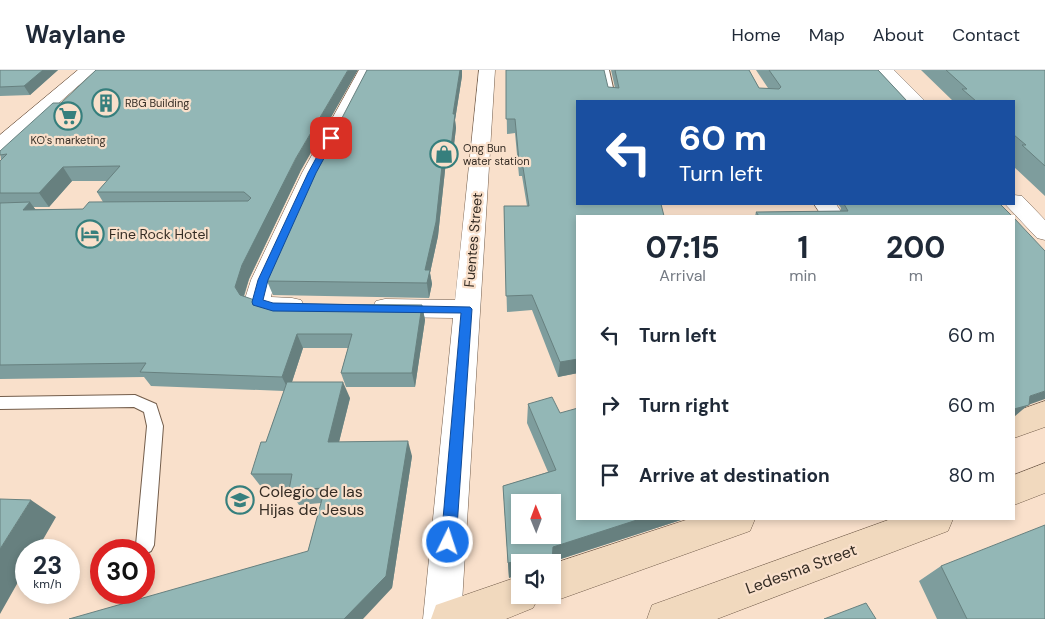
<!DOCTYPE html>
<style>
:root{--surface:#fff;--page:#f2f2f3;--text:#1f2937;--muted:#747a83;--line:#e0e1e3}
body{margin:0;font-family:"DM Sans",sans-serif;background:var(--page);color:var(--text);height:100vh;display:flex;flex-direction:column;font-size:19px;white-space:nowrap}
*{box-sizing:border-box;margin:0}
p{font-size:16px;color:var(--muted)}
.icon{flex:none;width:28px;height:28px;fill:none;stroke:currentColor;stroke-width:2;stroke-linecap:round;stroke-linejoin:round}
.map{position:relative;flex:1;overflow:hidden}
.details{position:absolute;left:576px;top:145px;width:439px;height:305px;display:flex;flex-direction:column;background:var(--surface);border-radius:0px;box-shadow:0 2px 8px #0003}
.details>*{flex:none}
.hud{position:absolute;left:576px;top:30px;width:439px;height:105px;border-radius:0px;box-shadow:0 2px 8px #0003;background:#1a4fa0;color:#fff;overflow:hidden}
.needle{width:32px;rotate:359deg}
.fabs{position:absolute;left:511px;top:424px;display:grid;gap:10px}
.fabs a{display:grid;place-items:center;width:50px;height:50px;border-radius:0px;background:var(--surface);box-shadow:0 2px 8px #0003;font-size:25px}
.speed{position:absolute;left:15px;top:469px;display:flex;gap:10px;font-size:25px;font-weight:700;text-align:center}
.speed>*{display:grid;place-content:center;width:65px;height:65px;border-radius:50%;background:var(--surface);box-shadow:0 2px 8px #0003;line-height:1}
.speed small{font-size:12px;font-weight:400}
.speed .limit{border:8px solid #d22;background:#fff;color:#111}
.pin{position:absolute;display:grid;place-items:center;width:42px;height:42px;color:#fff;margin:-21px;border-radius:10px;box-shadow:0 2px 8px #0006}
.me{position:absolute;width:55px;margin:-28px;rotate:4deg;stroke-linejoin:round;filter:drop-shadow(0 0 4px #0008)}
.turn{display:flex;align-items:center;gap:18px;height:105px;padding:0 20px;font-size:22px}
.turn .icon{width:65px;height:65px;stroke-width:2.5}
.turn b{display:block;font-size:35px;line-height:42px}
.eta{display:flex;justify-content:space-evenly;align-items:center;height:85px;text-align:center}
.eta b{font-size:30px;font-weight:700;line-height:35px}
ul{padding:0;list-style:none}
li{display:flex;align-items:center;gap:15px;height:70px;padding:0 20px}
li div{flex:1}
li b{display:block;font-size:19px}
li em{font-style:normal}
header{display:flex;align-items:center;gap:30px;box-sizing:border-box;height:70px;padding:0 25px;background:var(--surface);border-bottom:1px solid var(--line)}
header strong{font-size:24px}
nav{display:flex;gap:28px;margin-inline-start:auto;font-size:18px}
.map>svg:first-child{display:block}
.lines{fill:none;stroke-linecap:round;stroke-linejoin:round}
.service-casing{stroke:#735d4b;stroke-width:2}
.minor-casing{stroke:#735d4b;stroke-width:1}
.tertiary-casing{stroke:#735d4b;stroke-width:1}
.secondary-casing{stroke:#735d4b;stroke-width:1}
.service{fill:#fff;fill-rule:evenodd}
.minor{fill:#fff;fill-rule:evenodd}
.tertiary{fill:#fff;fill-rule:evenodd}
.secondary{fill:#f1d9be;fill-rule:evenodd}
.wall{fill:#7e9d9d;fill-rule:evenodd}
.shaded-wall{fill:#67807f}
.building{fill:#93b7b6;stroke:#67807f;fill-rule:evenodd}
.route{fill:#1a73e8;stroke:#114b97}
.labels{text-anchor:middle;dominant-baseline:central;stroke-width:4.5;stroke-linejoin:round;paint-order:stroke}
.far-poi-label{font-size:11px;fill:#352c24;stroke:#f9e0cb;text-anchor:start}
.poi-label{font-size:14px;fill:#352c24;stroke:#f9e0cb;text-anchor:start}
.street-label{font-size:14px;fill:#352c24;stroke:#f9e0cb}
.near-poi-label{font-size:16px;fill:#352c24;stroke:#f9e0cb;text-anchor:start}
.near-street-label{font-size:16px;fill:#352c24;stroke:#f9e0cb}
</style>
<header>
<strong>Waylane</strong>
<nav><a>Home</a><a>Map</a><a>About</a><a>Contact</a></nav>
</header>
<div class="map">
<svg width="1045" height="549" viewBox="0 0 1045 549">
<rect width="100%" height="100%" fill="#f9e0cb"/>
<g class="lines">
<g class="service-casing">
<path id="service" d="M601,0H609L616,31H608Z
M135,325L156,334L163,356L154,475L151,481L145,484L144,480H138L136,475L147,356L144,342L134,337L0,339V327Z"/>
</g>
<g class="minor-casing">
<path id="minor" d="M359,0H375L322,103L275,210L271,227L292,228L301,230L305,237L301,244C282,249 266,244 248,238L244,232L251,210L302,103Z
M479,0H495L461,549H423L453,248L385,247L376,245L372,238L376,231L385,229L455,230Z
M814,134H836L844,146H822Z"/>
</g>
<g class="tertiary-casing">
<path id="tertiary" d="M78,0H96L7,79L0,81V65Z
M877,0H894L925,31H907Z
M1014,125L1022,126L1045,150V170L1037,168L1005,134H1014Z"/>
</g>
<g class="secondary-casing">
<path id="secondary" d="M1045,331V357L1014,368V342Z
M1045,393V423L1014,435V405Z
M689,449H755L750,461L552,532L539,526L533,538L506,549H431L436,535L520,506V525H552V494Z
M891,449H953L948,461L717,549H647L652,535L666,530Z"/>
</g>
<use href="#service" class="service"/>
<use href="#minor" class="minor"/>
<use href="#tertiary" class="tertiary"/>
<use href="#secondary" class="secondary"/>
</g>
<path class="wall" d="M0,0H58L30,25L0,26Z
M367,0H462V6L455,50L456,58L452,91H446L438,166L430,203L432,214L429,228L273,225L267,211Z
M506,0L608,17L615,18L611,0H749L759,18H768L756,0H878L907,31H578V303L558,307L532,240L507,242L504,136H527L522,106H519L515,63L507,64Z
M921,0H1045V126L1014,97V31H953Z
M0,81L300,102L249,209L244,227L266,234L422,235L425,250L415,317H346L341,303L348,278H303L292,312L350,328L339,372L412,386L392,518L308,481L321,433L299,435L289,420L290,419L262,418L251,404L266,372L284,321L151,316L144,307L0,309V91H1ZM72,111H107L97,122L103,132L83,139H35L33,137H49Z
M838,134H1000L1012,146H755L756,142L840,141L841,138Z
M528,334L578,449H684L552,492H520L509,508L503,416L548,402L527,353Z
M941,496L1045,549H937L919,511Z"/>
<path class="shaded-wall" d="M43,0H58L30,25L24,16Z
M348,0H358L300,102L249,209L242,231L235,217L242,195L296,88Z
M460,0H462V6L455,50L456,58L452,91L451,77L453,44Z
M444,77L446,91L438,166L430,203L432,214L429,228L425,200Z
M63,97L72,111L49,137L39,123Z
M30,132L41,147L23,140Z
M422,235L425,250L415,317L412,303Z
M297,264L303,278L289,321L282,307Z
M578,289V303L558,307L560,292Z
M343,312L350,328L335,388L328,372Z
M1045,321V329L1028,335L1014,347V339L1030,326Z
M408,371L412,386L392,518L363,549H344Z
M31,430L56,447L37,480H26V498L0,544V479Z
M640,449H684L551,492L553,477Z
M521,490V492H520V505L509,508L508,493Z"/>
<path class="building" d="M0,0H43L24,16L0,17Z
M96,0H348L296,88L242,195L235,217L240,225L266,234L422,235L412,303H341L352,264H297L282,307L140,302L146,293L0,295V133L30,132L23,140L83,139L89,132L248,131L251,128L244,122H97L120,96L63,97L39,123H0V91L7,84L0,85V81L53,33H61Z
M367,0H460L453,44H455L451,77H444L436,152L425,200H430L427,213L267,211L271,196L320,90Z
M506,0H604L608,17L619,18L615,0H749L759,18L779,19L781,17L769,0H878L907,31H578V134H661L664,146H578V289L560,292L532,225L506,226L504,136H529L522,91H519L515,49H506Z
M946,0H1045V96L1022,75H1026L1014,65V31H976L962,19H967Z
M844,134H1000L1012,146H759L756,142L848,141Z
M1014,148L1045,181V321L1030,326L1029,335L1014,339Z
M287,312H343L328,372L408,371L386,506L344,549H69L308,481L325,418L289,420L292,404H251L261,372H266Z
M552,327L560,343L578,338V449H640L553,477L552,492H521V490L508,493L503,416L556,400L528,334ZM520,432H552V465H520Z
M0,429L31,430L0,479Z
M1045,455V549H967L941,496Z
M866,533L876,549H824Z"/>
<path class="route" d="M328,66L335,68L316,103L268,210L263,230L273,233L470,237L472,239L456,472L453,477L448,479L443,477L441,472L461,243L273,241L253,235L252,232L258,210L308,103Z"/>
<defs>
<g id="building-ring" transform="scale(1.4375)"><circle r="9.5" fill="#f9e0cb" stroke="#367f7d" stroke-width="1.5"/><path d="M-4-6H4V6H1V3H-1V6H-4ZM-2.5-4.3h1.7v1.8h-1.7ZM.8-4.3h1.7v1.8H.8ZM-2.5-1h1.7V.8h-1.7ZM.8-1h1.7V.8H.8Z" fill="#367f7d"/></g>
<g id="supermarket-ring" transform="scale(1.4375)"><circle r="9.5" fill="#f9e0cb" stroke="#367f7d" stroke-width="1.5"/><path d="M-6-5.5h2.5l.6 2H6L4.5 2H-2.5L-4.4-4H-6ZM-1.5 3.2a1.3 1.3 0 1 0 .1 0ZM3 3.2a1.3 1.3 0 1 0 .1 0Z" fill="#367f7d"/></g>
<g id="shop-ring" transform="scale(1.4375)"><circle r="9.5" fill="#f9e0cb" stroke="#367f7d" stroke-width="1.5"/><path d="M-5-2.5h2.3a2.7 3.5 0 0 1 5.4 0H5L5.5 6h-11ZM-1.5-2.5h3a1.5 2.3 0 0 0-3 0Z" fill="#367f7d"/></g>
<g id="hotel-ring" transform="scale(1.4375)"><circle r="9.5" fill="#f9e0cb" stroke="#367f7d" stroke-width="1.5"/><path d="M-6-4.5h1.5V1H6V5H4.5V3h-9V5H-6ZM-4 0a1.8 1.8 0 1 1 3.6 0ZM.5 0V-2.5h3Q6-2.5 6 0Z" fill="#367f7d"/></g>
<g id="school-ring" transform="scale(1.4375)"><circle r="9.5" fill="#f9e0cb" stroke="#367f7d" stroke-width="1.5"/><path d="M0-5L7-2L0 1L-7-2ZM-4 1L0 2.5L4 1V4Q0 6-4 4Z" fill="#367f7d"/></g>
</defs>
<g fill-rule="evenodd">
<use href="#building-ring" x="106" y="33"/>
<use href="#supermarket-ring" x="68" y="46"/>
<use href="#shop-ring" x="444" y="84"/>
<use href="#hotel-ring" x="90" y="164"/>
<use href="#school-ring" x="240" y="430"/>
</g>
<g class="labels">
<g class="far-poi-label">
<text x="125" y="33">RBG Building</text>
<text x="68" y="70" text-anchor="middle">KO's marketing</text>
<text x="463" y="78">Ong Bun<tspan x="463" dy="13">water station</tspan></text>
</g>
<g class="poi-label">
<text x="109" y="164">Fine Rock Hotel</text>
</g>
<g class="street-label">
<text transform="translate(473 170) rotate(-85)">Fuentes Street</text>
</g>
<g class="near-poi-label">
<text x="259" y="421">Colegio de las<tspan x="259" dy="18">Hijas de Jesus</tspan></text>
</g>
<g class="near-street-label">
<text transform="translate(801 499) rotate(-20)">Ledesma Street</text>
</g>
</g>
</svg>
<div class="fabs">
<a><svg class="needle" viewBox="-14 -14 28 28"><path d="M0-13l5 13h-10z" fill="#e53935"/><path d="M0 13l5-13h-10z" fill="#747a83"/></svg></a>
<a><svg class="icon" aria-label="sound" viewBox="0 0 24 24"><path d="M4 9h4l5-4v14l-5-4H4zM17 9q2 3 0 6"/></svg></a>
</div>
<div class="speed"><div>23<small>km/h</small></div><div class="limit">30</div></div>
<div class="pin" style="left:331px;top:68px;background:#d93025"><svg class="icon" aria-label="arrive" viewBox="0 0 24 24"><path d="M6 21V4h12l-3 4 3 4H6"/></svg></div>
<svg class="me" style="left:448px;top:472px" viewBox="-20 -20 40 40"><circle r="17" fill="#1a73e8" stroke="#fff" stroke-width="3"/><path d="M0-11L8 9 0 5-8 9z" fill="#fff"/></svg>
<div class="hud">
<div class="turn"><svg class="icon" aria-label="left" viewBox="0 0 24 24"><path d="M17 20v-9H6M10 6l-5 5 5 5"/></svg><div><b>60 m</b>Turn left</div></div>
</div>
<section class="details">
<div class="eta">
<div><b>07:15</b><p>Arrival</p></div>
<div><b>1</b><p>min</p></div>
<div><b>200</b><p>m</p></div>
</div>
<ul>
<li><svg class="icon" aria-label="left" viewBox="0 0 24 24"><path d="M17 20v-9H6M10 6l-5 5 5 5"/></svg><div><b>Turn left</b></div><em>60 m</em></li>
<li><svg class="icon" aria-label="right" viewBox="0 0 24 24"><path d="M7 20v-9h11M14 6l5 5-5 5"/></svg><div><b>Turn right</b></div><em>60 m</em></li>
<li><svg class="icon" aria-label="arrive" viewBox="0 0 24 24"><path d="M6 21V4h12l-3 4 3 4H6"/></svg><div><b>Arrive at destination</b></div><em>80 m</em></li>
</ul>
</section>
</div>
